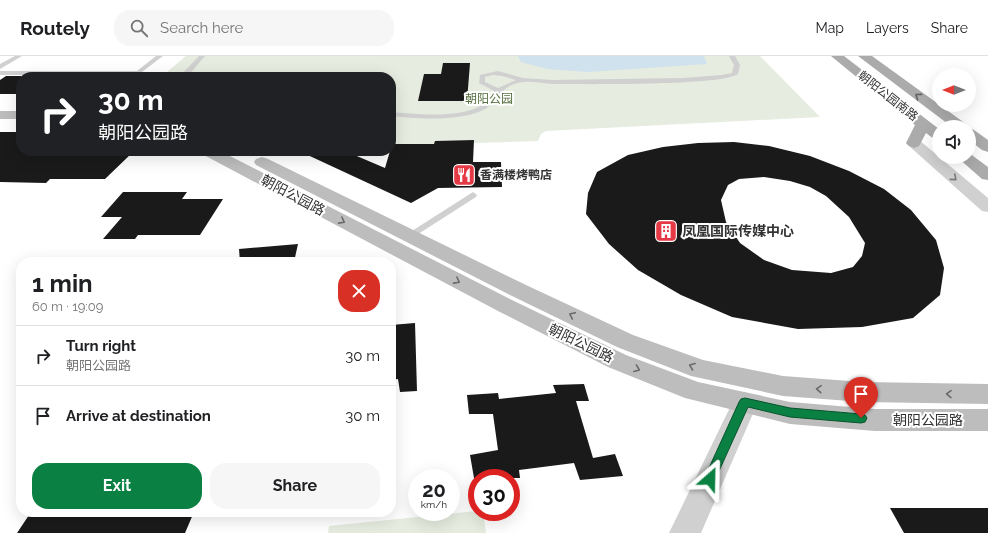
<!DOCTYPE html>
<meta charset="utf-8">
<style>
:root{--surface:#fff;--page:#f6f6f6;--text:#202124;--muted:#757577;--line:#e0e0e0;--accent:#0b8043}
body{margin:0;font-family:Raleway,"Noto Sans SC",sans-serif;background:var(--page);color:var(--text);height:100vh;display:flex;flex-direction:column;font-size:15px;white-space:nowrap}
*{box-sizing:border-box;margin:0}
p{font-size:13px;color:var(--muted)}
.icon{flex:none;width:22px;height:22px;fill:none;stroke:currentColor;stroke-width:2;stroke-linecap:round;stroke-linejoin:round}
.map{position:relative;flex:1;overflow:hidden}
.drawer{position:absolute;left:16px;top:201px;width:380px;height:260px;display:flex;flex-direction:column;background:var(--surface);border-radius:16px;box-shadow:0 4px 16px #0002}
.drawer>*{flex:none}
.guide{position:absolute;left:16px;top:16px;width:380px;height:84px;border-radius:16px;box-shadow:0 4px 16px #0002;background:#202124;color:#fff;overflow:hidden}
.needle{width:26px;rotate:270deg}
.fabs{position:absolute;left:932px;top:12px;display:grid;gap:8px}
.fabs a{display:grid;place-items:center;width:44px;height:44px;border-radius:50%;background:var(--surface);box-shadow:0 4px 16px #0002;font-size:20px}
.speed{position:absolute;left:408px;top:413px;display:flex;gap:8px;font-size:20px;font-weight:700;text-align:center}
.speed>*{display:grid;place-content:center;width:52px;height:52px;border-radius:50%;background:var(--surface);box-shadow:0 4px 16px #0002;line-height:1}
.speed small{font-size:10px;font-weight:400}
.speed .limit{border:6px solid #d22;background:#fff;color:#111}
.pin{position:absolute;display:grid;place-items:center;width:34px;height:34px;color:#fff;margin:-41px -17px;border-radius:50% 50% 50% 0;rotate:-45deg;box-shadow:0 0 4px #0007}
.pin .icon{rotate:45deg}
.me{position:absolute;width:44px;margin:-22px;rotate:25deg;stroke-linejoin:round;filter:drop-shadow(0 0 3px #0008)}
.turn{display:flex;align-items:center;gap:14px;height:84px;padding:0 16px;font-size:18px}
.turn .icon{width:52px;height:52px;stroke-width:2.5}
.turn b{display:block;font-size:28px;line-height:34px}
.round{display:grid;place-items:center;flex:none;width:42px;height:42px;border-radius:16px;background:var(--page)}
.overview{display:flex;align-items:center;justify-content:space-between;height:68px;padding:0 16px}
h1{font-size:24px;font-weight:700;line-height:30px}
.action{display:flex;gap:8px;margin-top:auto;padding:8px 16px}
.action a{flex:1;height:46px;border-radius:16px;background:var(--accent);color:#fff;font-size:16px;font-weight:700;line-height:46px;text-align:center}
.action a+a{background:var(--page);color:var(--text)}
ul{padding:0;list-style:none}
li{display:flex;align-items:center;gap:12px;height:60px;padding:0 16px;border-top:1px solid var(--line)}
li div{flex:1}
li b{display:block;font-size:15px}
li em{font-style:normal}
header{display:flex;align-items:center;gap:24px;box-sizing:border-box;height:56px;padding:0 20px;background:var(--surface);border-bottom:1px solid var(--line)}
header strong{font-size:19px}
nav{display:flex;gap:22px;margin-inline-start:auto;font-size:14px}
.search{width:280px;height:36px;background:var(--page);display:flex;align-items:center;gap:10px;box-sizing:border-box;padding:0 14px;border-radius:16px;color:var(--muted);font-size:15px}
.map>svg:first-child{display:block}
.green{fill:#e6ecdf}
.water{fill:#cfe2ee}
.building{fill:#1a1a1a;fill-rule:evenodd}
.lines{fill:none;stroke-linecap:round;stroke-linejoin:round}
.lane{fill:#d0d0d0;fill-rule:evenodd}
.street{fill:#d0d0d0;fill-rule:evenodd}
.secondary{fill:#bdbdbd;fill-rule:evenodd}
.primary{fill:#ababab;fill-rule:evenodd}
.oneway{stroke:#636363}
.oneway2{stroke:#7a7a7a}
.oneway3{stroke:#6a6a6a}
.route{fill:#0b8043;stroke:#07532c}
.labels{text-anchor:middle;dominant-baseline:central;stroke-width:4;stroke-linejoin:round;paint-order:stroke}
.far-street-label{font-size:12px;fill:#333;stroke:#fff}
.far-park-label{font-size:12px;fill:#56703f;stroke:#fff}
.far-poi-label{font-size:12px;font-weight:bold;fill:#333;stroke:#fff;text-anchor:start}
.street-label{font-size:14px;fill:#333;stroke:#fff}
.poi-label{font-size:14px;font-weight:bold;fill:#333;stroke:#fff;text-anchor:start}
</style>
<header>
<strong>Routely</strong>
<div class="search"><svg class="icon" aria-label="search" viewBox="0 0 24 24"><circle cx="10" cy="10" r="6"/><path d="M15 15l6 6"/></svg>Search here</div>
<nav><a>Map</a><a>Layers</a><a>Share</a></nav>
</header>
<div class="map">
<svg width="988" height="477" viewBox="0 0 988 477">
<rect width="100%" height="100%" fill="#fff"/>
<path class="green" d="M186,0H760L820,61L546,75L541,78L538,85L474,87V84L436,85L435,88H391V21H161Z
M477,455V456H483L486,477H328L329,470Z"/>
<path class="water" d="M518,0H704L707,8L588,16L547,13L521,6Z"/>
<path class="building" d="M443,7H470L467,45H418L424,18H441Z
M6,20H21V38H0V24Z
M0,76H21V95L133,96L105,123H50L46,127L0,126Z
M474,84L473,106H501L502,131L438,132L411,147L299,95H345L385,112L390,95H391L392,88H434L435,85Z
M734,86L769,90L810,100L849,115L884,133L911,154L936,184L944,212L940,239L913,262L862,271L798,273L732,261L681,239L638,214L609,188L586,158L588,137L597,116L628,99L663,91L698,87ZM764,121L790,125L810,131L826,140L849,161L865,187L862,200L853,211L831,217L792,214L764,204L740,187L726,166L721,144L728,129L739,123Z
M123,136H187L182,143H223L200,179H138L135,183H103L122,161H101Z
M298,188L294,206H240L239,193Z
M415,267L417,335L400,336L398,323L391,324V269Z
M584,328L589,345H576L593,402L615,398L623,420L580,424L574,407L519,414L520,422H474L470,399L498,394L493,358H469L467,339L498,337L499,343L556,337L553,329Z
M890,452H988V477H904Z
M31,456H194L185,477H17Z"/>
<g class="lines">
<path class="lane" d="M15,0H22L0,13V8Z
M156,0H163L138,19H0V15H137Z
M199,0H205L187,21H179Z
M729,0H735L740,9L738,18C722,30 582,28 554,28C544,28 533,25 523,26C500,29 501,42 487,52C464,66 417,63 391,60V56C416,58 460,63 482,49C487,45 491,39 494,35L479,27L480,19L498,15L523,22L552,24L683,22L722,19L732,17L734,9ZM493,19L502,20L516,24L498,32L485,26V21Z
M473,136L477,139L476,141L412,182L409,183L404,180Z"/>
<path class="street" d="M914,82L919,84L988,142V156L982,155L909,90L906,87L909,84Z
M745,336L754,339L758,346L701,477H669L736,339Z"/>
<path class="secondary" d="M0,55H21V63H0Z
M200,95H220L514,245L626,299L698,326L790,346L875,353H988V375H875L790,368L685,342L608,311L498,255L202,98Z
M262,101L268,103L526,229L633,279L703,304L783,320L863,326L988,328V348L863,346L783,340L691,320L617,291L510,239L256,109L254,106L256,103Z"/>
<path class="primary" d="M831,0H844L939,73V85L934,83L926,77L919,90L914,92L909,90L906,87L915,69Z
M858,0H872L966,68L968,71H952Z
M969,72L974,74L988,84V96L982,94L969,84Z
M969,97L988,111V124L982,123L957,101H969Z"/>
</g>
<defs><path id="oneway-chevron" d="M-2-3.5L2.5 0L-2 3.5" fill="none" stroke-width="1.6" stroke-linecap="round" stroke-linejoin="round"/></defs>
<use class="oneway" href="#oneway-chevron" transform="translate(918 40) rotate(-144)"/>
<use class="oneway2" href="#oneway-chevron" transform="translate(954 122) rotate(41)"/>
<g class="oneway3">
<use href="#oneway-chevron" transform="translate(342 165) rotate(28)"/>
<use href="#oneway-chevron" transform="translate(457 225) rotate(28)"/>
<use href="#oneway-chevron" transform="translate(572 259) rotate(-155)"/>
<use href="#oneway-chevron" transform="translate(692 310) rotate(-159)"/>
<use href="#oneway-chevron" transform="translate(637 313) rotate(21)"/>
<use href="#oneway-chevron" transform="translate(819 333) rotate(-176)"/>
<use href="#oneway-chevron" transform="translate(949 338) rotate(-179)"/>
</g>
<path class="route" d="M745,342L790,352L861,358L865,359L867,362L865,366L861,367L790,361L748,351L714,426L710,428L706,426L704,423L739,346L741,343Z"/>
<defs>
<g id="restaurant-square" transform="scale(1.15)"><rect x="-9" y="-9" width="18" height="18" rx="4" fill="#e63946" stroke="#fff"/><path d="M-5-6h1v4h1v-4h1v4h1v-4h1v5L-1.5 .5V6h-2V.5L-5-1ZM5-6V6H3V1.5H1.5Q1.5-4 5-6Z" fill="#fff"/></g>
<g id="building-square" transform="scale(1.15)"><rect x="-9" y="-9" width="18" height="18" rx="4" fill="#e63946" stroke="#fff"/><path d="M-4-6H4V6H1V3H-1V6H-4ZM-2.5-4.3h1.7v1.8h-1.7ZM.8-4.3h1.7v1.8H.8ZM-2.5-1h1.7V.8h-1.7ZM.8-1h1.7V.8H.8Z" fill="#fff"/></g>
</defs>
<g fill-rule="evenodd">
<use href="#restaurant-square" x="464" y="119"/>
<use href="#building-square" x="666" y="175"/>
</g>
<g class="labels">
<g class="far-street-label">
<text transform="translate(888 40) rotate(38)">朝阳公园南路</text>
</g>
<g class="far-park-label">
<text x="489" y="43">朝阳公园</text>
</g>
<g class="far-poi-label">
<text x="480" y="119">香满楼烤鸭店</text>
</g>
<g class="street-label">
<text transform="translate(293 139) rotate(28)">朝阳公园路</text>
<text transform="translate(581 287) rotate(26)">朝阳公园路</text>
<text x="928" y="364">朝阳公园路</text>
</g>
<g class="poi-label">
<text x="682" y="175">凤凰国际传媒中心</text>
</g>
</g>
</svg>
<div class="fabs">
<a><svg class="needle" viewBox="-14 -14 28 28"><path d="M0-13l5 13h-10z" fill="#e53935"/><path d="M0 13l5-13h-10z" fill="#757577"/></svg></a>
<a><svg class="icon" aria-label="sound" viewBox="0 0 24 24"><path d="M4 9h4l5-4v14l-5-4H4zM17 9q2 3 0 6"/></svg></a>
</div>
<div class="speed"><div>20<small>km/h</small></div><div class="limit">30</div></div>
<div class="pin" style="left:861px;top:362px;background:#d93025"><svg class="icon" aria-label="arrive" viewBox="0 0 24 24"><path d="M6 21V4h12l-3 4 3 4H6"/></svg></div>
<svg class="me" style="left:710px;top:423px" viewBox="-20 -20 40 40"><path d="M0-17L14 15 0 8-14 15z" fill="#0b8043" stroke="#fff" stroke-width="4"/></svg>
<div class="guide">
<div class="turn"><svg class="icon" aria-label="right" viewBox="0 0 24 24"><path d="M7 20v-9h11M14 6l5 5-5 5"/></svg><div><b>30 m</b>朝阳公园路</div></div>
</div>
<section class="drawer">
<div class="overview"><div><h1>1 min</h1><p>60 m · 19:09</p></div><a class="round" style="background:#d93025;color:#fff"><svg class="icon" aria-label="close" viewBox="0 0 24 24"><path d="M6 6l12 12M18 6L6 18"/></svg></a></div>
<ul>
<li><svg class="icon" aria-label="right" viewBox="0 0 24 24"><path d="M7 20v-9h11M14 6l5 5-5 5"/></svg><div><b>Turn right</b><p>朝阳公园路</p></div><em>30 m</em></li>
<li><svg class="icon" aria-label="arrive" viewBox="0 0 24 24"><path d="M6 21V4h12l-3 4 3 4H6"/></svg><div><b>Arrive at destination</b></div><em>30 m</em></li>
</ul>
<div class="action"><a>Exit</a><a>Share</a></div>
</section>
</div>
